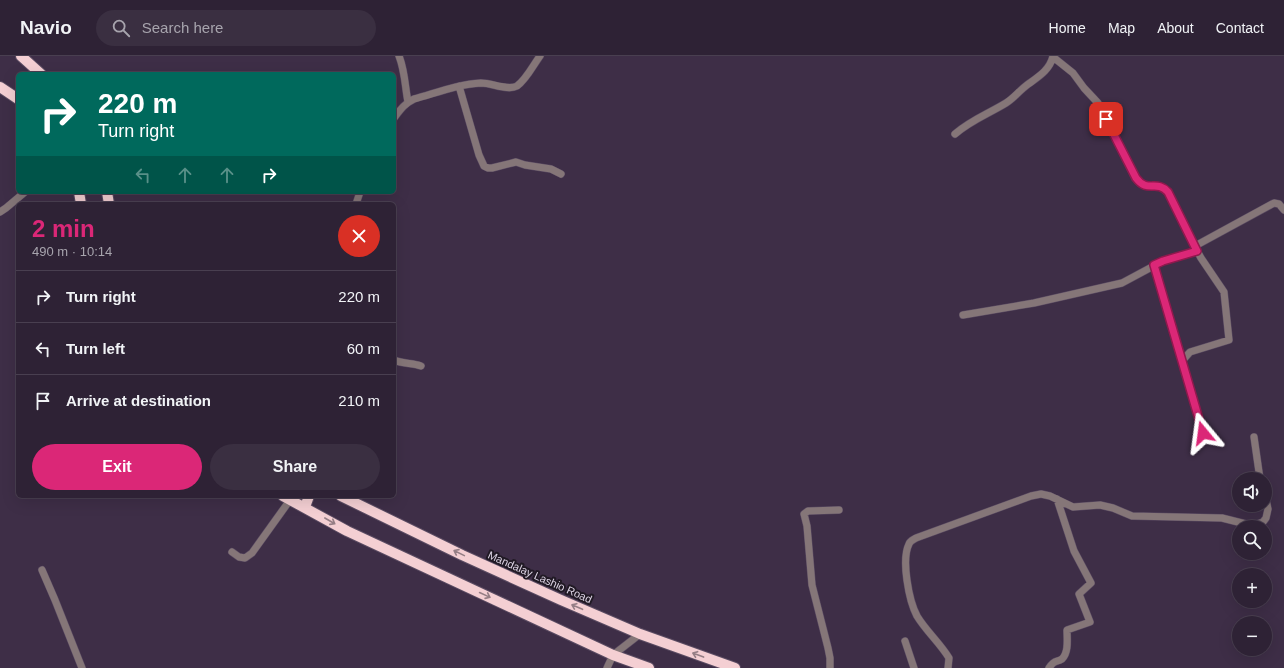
<!DOCTYPE html>
<meta charset="utf-8">
<style>
:root{--surface:#2e2235;--page:#3a2f41;--text:#f1f3f6;--muted:#a7a4ad;--line:#493f50;--accent:#db2777}
body{margin:0;font-family:Helvetica,sans-serif;background:var(--page);color:var(--text);height:100vh;display:flex;flex-direction:column;font-size:15px;white-space:nowrap}
*{box-sizing:border-box;margin:0}
p{font-size:13px;color:var(--muted)}
.icon{flex:none;width:22px;height:22px;fill:none;stroke:currentColor;stroke-width:2;stroke-linecap:round;stroke-linejoin:round}
.map{position:relative;flex:1;overflow:hidden}
.details{position:absolute;left:16px;top:146px;width:380px;height:296px;display:flex;flex-direction:column;background:var(--surface);border-radius:6px;box-shadow:0 4px 16px #0002,0 0 0 1px var(--line)}
.details>*{flex:none}
.top-card{position:absolute;left:16px;top:16px;width:380px;height:122px;border-radius:6px;box-shadow:0 4px 16px #0002,0 0 0 1px var(--line);background:#00695c;color:#fff;overflow:hidden}
.fabs{position:absolute;left:1232px;top:416px;display:grid;gap:8px}
.fabs a{display:grid;place-items:center;width:40px;height:40px;border-radius:50%;background:var(--surface);box-shadow:0 4px 16px #0002,0 0 0 1px var(--line);font-size:20px}
.pin{position:absolute;display:grid;place-items:center;width:34px;height:34px;color:#fff;margin:-17px;border-radius:8px;box-shadow:0 2px 6px #0006}
.me{position:absolute;width:44px;margin:-22px;rotate:344deg;stroke-linejoin:round;filter:drop-shadow(0 0 3px #0008)}
.turn{display:flex;align-items:center;gap:14px;height:84px;padding:0 16px;font-size:18px}
.turn .icon{width:52px;height:52px;stroke-width:2.5}
.turn b{display:block;font-size:28px;line-height:34px}
.lanes{display:flex;align-items:center;height:38px;padding:0 16px;background:#0003;justify-content:center;gap:20px;direction:ltr}
.lanes .off{opacity:.35}
.round{display:grid;place-items:center;flex:none;width:42px;height:42px;border-radius:21px;background:var(--page)}
.headline{display:flex;align-items:center;justify-content:space-between;height:68px;padding:0 16px}
h1{font-size:24px;font-weight:700;line-height:30px;color:var(--accent)}
.button{display:flex;gap:8px;margin-top:auto;padding:8px 16px}
.button a{flex:1;height:46px;border-radius:24px;background:var(--accent);color:#fff;font-size:16px;font-weight:700;line-height:46px;text-align:center}
.button a+a{background:var(--page);color:var(--text)}
ul{padding:0;list-style:none}
li{display:flex;align-items:center;gap:12px;height:52px;padding:0 16px;border-top:1px solid var(--line)}
li div{flex:1}
li b{display:block;font-size:15px}
li em{font-style:normal}
header{display:flex;align-items:center;gap:24px;box-sizing:border-box;height:56px;padding:0 20px;background:var(--surface);border-bottom:1px solid var(--line)}
header strong{font-size:19px}
nav{display:flex;gap:22px;margin-inline-start:auto;font-size:14px}
.search{width:280px;height:36px;background:var(--page);display:flex;align-items:center;gap:10px;box-sizing:border-box;padding:0 14px;border-radius:22px;color:var(--muted);font-size:15px}
.map>svg:first-child{display:block}
.lines{fill:none;stroke-linecap:round;stroke-linejoin:round}
.minor-casing{stroke:#5b4c63;stroke-width:8}
.highway-casing{stroke:#5b4c63;stroke-width:12}
.minor{stroke:#857678;stroke-width:7}
.highway{stroke:#f4cfd3;stroke-width:10}
.oneway{stroke:#957e85}
.route-casing{stroke:#8e194d;stroke-width:10}
.route{stroke:#db2777;stroke-width:7}
.labels{text-anchor:middle;dominant-baseline:central;stroke-width:4;stroke-linejoin:round;paint-order:stroke}
.street-label{font-size:11px;fill:#ddd4e4;stroke:#211a25}
</style>
<header>
<strong>Navio</strong>
<div class="search"><svg class="icon" aria-label="search" viewBox="0 0 24 24"><circle cx="10" cy="10" r="6"/><path d="M15 15l6 6"/></svg>Search here</div>
<nav><a>Home</a><a>Map</a><a>About</a><a>Contact</a></nav>
</header>
<div class="map">
<svg width="1284" height="612" viewBox="0 0 1284 612">
<rect width="100%" height="100%" fill="#3e2e47"/>
<g class="lines">
<g class="minor-casing">
<path id="minor" d="M399,0C405,15 405,31 408,46
M1053,1L1073,17L1084,32L1098,47L1135,122C1148,138 1156,123 1168,136L1189,180L1195,190L1274,147L1279,148L1284,154
M459,30L479,99L484,110L488,112H492L516,106L525,109L551,113L561,118
M394,62C400,54 405,47 414,43C436,37 458,28 481,27C492,27 508,35 517,30C526,24 534,8 540,0
M955,78C971,64 988,58 1006,47C1014,42 1019,35 1027,29C1038,21 1050,14 1053,0
M356,148L360,136
M0,156L6,152L25,136
M1196,193L1201,202L1224,236L1229,284L1190,296L1182,305L1203,377
M1154,209L1182,305
M963,259L1034,247L1122,227L1163,205L1197,195
M394,304C403,308 412,307 421,310
M1254,381L1260,423
M232,496L239,501L245,502L252,497L290,444
M42,514L55,544L82,612
M905,585L914,612
M607,612L613,599L640,578
M830,612V602L828,592L812,529L807,470L804,458L808,455L839,454
M948,612L949,602C940,587 926,575 917,560C909,545 901,504 909,488C910,485 913,484 916,482L1031,440L1041,438L1050,440L1073,451L1100,449L1113,452L1132,460L1222,462L1250,469L1257,468L1263,466L1266,462L1268,453L1265,439
M1049,612C1055,603 1056,607 1062,603C1069,596 1067,583 1067,574L1090,566L1079,538L1091,527L1074,495L1057,443"/>
</g>
<g class="highway-casing">
<path id="highway" d="M21,0L41,18
M0,31L18,43
M79,136L81,148
M107,136L109,148
M283,440L347,475L613,599L649,612
M341,440L462,499L561,544L640,578L735,612
M305,451L309,440"/>
</g>
<use href="#minor" class="minor"/>
<use href="#highway" class="highway"/>
</g>
<defs><path id="oneway-shaft" d="M-6 0H5M1.5-3L5.5 0L1.5 3" fill="none" stroke-width="1.6" stroke-linecap="round" stroke-linejoin="round"/></defs>
<g class="oneway">
<use href="#oneway-shaft" transform="translate(330 465) rotate(30)"/>
<use href="#oneway-shaft" transform="translate(459 497) rotate(-154)"/>
<use href="#oneway-shaft" transform="translate(485 539) rotate(25)"/>
<use href="#oneway-shaft" transform="translate(577 551) rotate(-157)"/>
<use href="#oneway-shaft" transform="translate(698 599) rotate(-160)"/>
</g>
<g class="lines">
<g class="route-casing">
<path id="route" d="M1106,63L1136,122C1148,138 1156,123 1168,136L1197,195L1163,205L1154,209L1203,377"/>
</g>
<use href="#route" class="route"/>
</g>
<g class="labels">
<g class="street-label">
<text transform="translate(540 521) rotate(24)">Mandalay Lashio Road</text>
</g>
</g>
</svg>
<div class="fabs">
<a><svg class="icon" aria-label="sound" viewBox="0 0 24 24"><path d="M4 9h4l5-4v14l-5-4H4zM17 9q2 3 0 6"/></svg></a>
<a><svg class="icon" aria-label="search" viewBox="0 0 24 24"><circle cx="10" cy="10" r="6"/><path d="M15 15l6 6"/></svg></a>
<a>+</a>
<a>−</a>
</div>
<div class="pin" style="left:1106px;top:63px;background:#d93025"><svg class="icon" aria-label="arrive" viewBox="0 0 24 24"><path d="M6 21V4h12l-3 4 3 4H6"/></svg></div>
<svg class="me" style="left:1203px;top:377px" viewBox="-20 -20 40 40"><path d="M0-17L14 15 0 8-14 15z" fill="#db2777" stroke="#fff" stroke-width="4"/></svg>
<div class="top-card">
<div class="turn"><svg class="icon" aria-label="right" viewBox="0 0 24 24"><path d="M7 20v-9h11M14 6l5 5-5 5"/></svg><div><b>220 m</b>Turn right</div></div>
<div class="lanes"><svg class="icon off" aria-label="left" viewBox="0 0 24 24"><path d="M17 20v-9H6M10 6l-5 5 5 5"/></svg><svg class="icon off" aria-label="ahead" viewBox="0 0 24 24"><path d="M12 20V5M6 11l6-6 6 6"/></svg><svg class="icon off" aria-label="ahead" viewBox="0 0 24 24"><path d="M12 20V5M6 11l6-6 6 6"/></svg><svg class="icon" aria-label="right" viewBox="0 0 24 24"><path d="M7 20v-9h11M14 6l5 5-5 5"/></svg></div>
</div>
<section class="details">
<div class="headline"><div><h1>2 min</h1><p>490 m · 10:14</p></div><a class="round" style="background:#d93025;color:#fff"><svg class="icon" aria-label="close" viewBox="0 0 24 24"><path d="M6 6l12 12M18 6L6 18"/></svg></a></div>
<ul>
<li><svg class="icon" aria-label="right" viewBox="0 0 24 24"><path d="M7 20v-9h11M14 6l5 5-5 5"/></svg><div><b>Turn right</b></div><em>220 m</em></li>
<li><svg class="icon" aria-label="left" viewBox="0 0 24 24"><path d="M17 20v-9H6M10 6l-5 5 5 5"/></svg><div><b>Turn left</b></div><em>60 m</em></li>
<li><svg class="icon" aria-label="arrive" viewBox="0 0 24 24"><path d="M6 21V4h12l-3 4 3 4H6"/></svg><div><b>Arrive at destination</b></div><em>210 m</em></li>
</ul>
<div class="button"><a>Exit</a><a>Share</a></div>
</section>
</div>
